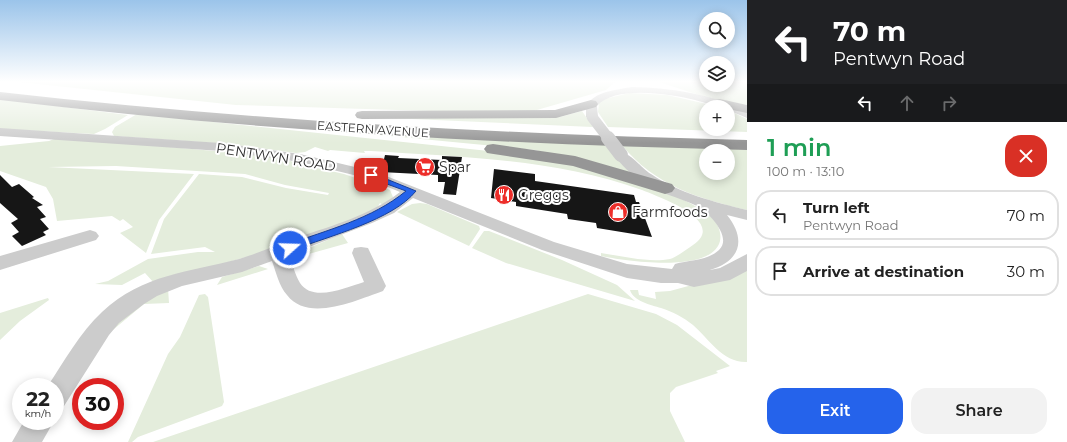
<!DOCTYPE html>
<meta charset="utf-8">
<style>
:root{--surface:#fff;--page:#f2f2f2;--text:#222;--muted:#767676;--line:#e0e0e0;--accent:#2563eb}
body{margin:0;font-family:Montserrat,sans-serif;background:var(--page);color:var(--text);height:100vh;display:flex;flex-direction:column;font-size:15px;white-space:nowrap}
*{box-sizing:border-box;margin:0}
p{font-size:13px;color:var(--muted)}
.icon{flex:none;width:22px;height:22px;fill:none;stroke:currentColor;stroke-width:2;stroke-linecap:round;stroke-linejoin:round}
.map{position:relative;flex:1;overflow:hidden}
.drawer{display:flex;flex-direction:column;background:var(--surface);width:320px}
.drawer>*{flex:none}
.banner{background:#202124;color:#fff;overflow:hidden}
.tools{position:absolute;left:699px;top:12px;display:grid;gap:8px}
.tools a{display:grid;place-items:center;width:36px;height:36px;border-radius:50%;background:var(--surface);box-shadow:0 2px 10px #0003;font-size:20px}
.speed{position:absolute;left:12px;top:378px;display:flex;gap:8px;font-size:20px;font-weight:700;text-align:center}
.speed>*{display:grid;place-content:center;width:52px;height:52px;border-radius:50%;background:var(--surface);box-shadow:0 2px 10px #0003;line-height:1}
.speed small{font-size:10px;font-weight:400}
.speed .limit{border:6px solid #d22;background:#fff;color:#111}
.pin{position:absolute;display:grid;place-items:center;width:34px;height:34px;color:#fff;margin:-17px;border-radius:8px;box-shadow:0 2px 6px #0006}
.me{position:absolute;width:44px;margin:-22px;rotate:70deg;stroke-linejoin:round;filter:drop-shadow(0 0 3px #0008)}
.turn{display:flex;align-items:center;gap:14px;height:84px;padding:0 20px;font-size:18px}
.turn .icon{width:52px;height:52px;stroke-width:2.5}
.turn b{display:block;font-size:28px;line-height:34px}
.lanes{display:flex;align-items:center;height:38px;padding:0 20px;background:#0003;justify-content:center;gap:20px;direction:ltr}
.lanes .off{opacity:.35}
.round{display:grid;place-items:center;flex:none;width:42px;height:42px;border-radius:16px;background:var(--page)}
.headline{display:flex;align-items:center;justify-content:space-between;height:68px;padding:0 20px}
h1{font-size:24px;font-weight:600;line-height:30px;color:#1e9e55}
.primary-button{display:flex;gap:8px;margin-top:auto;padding:8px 20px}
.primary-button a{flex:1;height:46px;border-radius:16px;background:var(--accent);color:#fff;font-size:16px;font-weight:600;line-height:46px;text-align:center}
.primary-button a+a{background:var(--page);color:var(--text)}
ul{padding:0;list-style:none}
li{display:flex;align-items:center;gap:12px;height:50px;margin:0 8px 6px;padding:0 12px;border:2px solid var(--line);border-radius:16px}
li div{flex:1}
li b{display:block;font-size:15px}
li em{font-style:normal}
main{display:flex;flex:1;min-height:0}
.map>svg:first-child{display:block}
.green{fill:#e4eddc;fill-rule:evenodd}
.building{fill:#161616}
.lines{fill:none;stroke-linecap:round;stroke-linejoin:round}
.minor{fill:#ccc;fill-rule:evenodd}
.highway{fill:#969696;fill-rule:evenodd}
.minor-bridge-far1{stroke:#ccc;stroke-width:11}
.minor-bridge{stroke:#ccc;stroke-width:14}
.route{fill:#2563eb;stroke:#184099}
.labels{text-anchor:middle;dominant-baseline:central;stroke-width:4;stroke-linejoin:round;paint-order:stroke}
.far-street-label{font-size:12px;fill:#2f2f2f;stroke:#fff}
.street-label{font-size:14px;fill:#2f2f2f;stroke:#fff}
.poi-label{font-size:14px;fill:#2f2f2f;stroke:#fff;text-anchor:start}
</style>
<main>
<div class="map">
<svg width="747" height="442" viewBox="0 0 747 442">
<rect width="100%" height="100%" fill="#fff"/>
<path class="green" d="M9,81H616L606,90L530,112H462L236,105Z
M656,81H706V85H728V81H747V105L708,98Z
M630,93L667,95L720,107H706V129H728V110L747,119V132L608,127L598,112L599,103L604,99Z
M0,99L128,115L105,129L94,134L0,129Z
M582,111L593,127L389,118L560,117Z
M137,114L516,154C529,156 542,157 555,160C577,164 600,173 622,179C652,188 686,196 711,217C717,222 722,232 720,241C712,274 625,261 601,256V253C622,256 649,263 670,259C677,257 687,249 693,245C728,221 659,197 642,190C555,159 463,157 371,151H364L365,153L330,150L328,151L315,147L305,152L296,153L229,144L114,136L112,132L115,127Z
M380,133L606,145L614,156L634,175L535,150L380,135Z
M59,137L280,157L296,163L344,174L385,188L390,190L393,197L383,205L380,203L376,210L278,248L154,283L145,273L122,285L95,284L108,281L148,259L198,252H215L205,247L151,254L164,219L199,174L242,177L286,188L328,195L329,193L285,185L245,174L116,166L48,167L194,174L159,220L146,253L120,233L133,227L123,219L120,221L112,216L57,221L53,199L46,187L0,171V146L49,141Z
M622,145L747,149V210C699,199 654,185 622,145ZM706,151H728V173H706Z
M420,203L427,204L479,226L480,229L469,246L397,212L412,204Z
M484,231H489L562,260L617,285L635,301L506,263L472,248Z
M342,234L348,243L298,257L297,254L302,251Z
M259,266L268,269L217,285L222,277Z
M747,270V362C723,363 709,339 693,325C683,317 673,312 661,308C651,305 633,301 630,290H638L639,295L656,299L655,292L670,291Z
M168,288L169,303L144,304L102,339L121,317Z
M205,294L208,297L224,402L222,406L138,437L132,442H128L168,354L180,337L199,295Z
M588,294L656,314L677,325L730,366L716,371L718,373L676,387L670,393V411L685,442H153Z
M48,298L49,300L20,321L0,340V313Z"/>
<path class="building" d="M385,155L399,156L398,158L442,160V156L462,157L456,195L443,194L445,182H438V175L381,172Z
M494,169L535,174V181L634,195L636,202H639L652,237L597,228L596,223L568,219L567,214L516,206V202L491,198Z
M0,175L12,187L19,184L34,197L32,198L43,205L37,207L46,217L40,219L49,229L43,232L46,235L22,246L12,236L19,232L11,223L18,219L0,203Z"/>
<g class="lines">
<path class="minor" d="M632,87C672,88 711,94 747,111V118L728,110V107C716,107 706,103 695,100C671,94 615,85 597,106L598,117L596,119L592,120L586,117V106C595,91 616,90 632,87Z
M0,128L221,143L300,154L376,172L554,242L627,264L672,269L675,264C689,260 707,261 719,250C733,237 708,212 697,206C678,197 658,193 641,181C631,174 621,165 614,155L616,152C628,149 641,168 651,174C679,193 714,202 747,210V220L727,215C747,240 740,261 710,270L720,268L747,254V271L730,280L694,287L678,283H661L627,278L542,250L413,198L394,213L372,223L288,255C293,264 295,275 300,283C313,303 347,287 364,282L352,253L354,248L361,247L368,248L386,286L383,291C357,300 308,323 287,295C279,286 276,272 272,261L242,272L182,286L157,296L144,304L119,323L109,335L64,406L55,410V387H47C64,362 80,332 102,312C143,274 189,272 239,259C259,253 279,244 299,237C334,225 370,215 400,192L366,178L300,162L221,151L0,136Z
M90,230L96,232L99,236L96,240L0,270V256Z
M24,421H54L42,442H12Z"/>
<path class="highway" d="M0,92C248,120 498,134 747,140V150C498,144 248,130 0,100Z
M720,99L747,105V113L728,109V107L715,106L713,103L715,100Z
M591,100L596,101L598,104L596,107L556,118L362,119L357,118L355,115L357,112L362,111L555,110Z
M493,144L575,156L672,184L675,188L672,192L665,194L573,166L487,153L484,149L487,145Z"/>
<path class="minor-bridge-far1" d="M592,117L609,139"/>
<path class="minor-bridge" d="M608,138L621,155"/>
</g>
<linearGradient id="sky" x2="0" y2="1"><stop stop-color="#9bc4ea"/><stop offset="0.57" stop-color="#fff"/><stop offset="1" stop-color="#fff" stop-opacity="0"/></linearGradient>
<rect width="747" height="143" fill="url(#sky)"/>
<path class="route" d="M368,174H374L416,191C393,220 329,236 293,250H286L285,248L286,245C327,230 372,219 406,191L368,177Z"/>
<defs>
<g id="supermarket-disc" transform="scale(1)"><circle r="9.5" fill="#ed2e2a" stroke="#fff"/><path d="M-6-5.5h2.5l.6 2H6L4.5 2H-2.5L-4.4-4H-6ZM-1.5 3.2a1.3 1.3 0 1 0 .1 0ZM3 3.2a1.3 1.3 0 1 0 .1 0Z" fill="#fff"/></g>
<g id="restaurant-disc" transform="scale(1)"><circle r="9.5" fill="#ed2e2a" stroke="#fff"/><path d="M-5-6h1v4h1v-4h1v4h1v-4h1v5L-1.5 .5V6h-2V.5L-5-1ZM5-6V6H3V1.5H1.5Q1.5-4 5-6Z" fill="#fff"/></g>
<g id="shop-disc" transform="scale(1)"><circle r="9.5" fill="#ed2e2a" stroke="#fff"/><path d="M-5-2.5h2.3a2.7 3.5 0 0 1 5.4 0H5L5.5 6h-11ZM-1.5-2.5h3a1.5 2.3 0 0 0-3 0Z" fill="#fff"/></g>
</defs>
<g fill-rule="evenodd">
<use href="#supermarket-disc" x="425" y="167"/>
<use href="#restaurant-disc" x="504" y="195"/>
<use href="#shop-disc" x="618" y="212"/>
</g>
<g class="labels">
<g class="far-street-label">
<text transform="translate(373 129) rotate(4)">EASTERN AVENUE</text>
</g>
<g class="street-label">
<text transform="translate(276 157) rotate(9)">PENTWYN ROAD</text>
</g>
<g class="poi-label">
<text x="439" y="167">Spar</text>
<text x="518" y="195">Greggs</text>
<text x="632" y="212">Farmfoods</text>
</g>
</g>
</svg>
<div class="tools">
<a><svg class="icon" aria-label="search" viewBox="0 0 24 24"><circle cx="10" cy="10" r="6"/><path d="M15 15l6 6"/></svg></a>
<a><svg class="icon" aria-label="layers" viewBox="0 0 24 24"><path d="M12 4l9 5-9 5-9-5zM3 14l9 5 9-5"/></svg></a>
<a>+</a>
<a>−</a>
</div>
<div class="speed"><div>22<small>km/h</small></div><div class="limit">30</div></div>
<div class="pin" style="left:371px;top:175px;background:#d93025"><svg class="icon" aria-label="arrive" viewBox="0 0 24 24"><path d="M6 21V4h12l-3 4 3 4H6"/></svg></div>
<svg class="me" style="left:290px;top:248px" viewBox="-20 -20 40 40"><circle r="17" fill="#2563eb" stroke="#fff" stroke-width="3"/><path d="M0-11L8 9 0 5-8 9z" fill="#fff"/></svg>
</div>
<section class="drawer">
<div class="banner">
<div class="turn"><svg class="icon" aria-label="left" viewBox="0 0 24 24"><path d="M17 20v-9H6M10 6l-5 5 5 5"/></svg><div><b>70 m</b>Pentwyn Road</div></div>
<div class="lanes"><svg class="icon" aria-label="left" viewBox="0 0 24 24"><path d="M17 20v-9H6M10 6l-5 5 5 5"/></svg><svg class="icon off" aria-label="ahead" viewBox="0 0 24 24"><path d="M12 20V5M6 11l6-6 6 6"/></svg><svg class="icon off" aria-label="right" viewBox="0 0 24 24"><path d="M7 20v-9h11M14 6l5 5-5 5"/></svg></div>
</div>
<div class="headline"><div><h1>1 min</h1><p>100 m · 13:10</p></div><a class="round" style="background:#d93025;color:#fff"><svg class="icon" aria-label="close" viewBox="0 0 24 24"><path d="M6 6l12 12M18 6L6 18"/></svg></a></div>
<ul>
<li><svg class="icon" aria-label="left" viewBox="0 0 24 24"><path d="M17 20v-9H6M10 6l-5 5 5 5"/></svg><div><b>Turn left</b><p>Pentwyn Road</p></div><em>70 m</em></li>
<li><svg class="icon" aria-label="arrive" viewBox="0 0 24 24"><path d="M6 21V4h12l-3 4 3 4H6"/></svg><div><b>Arrive at destination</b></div><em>30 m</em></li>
</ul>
<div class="primary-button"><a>Exit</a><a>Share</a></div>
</section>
</main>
